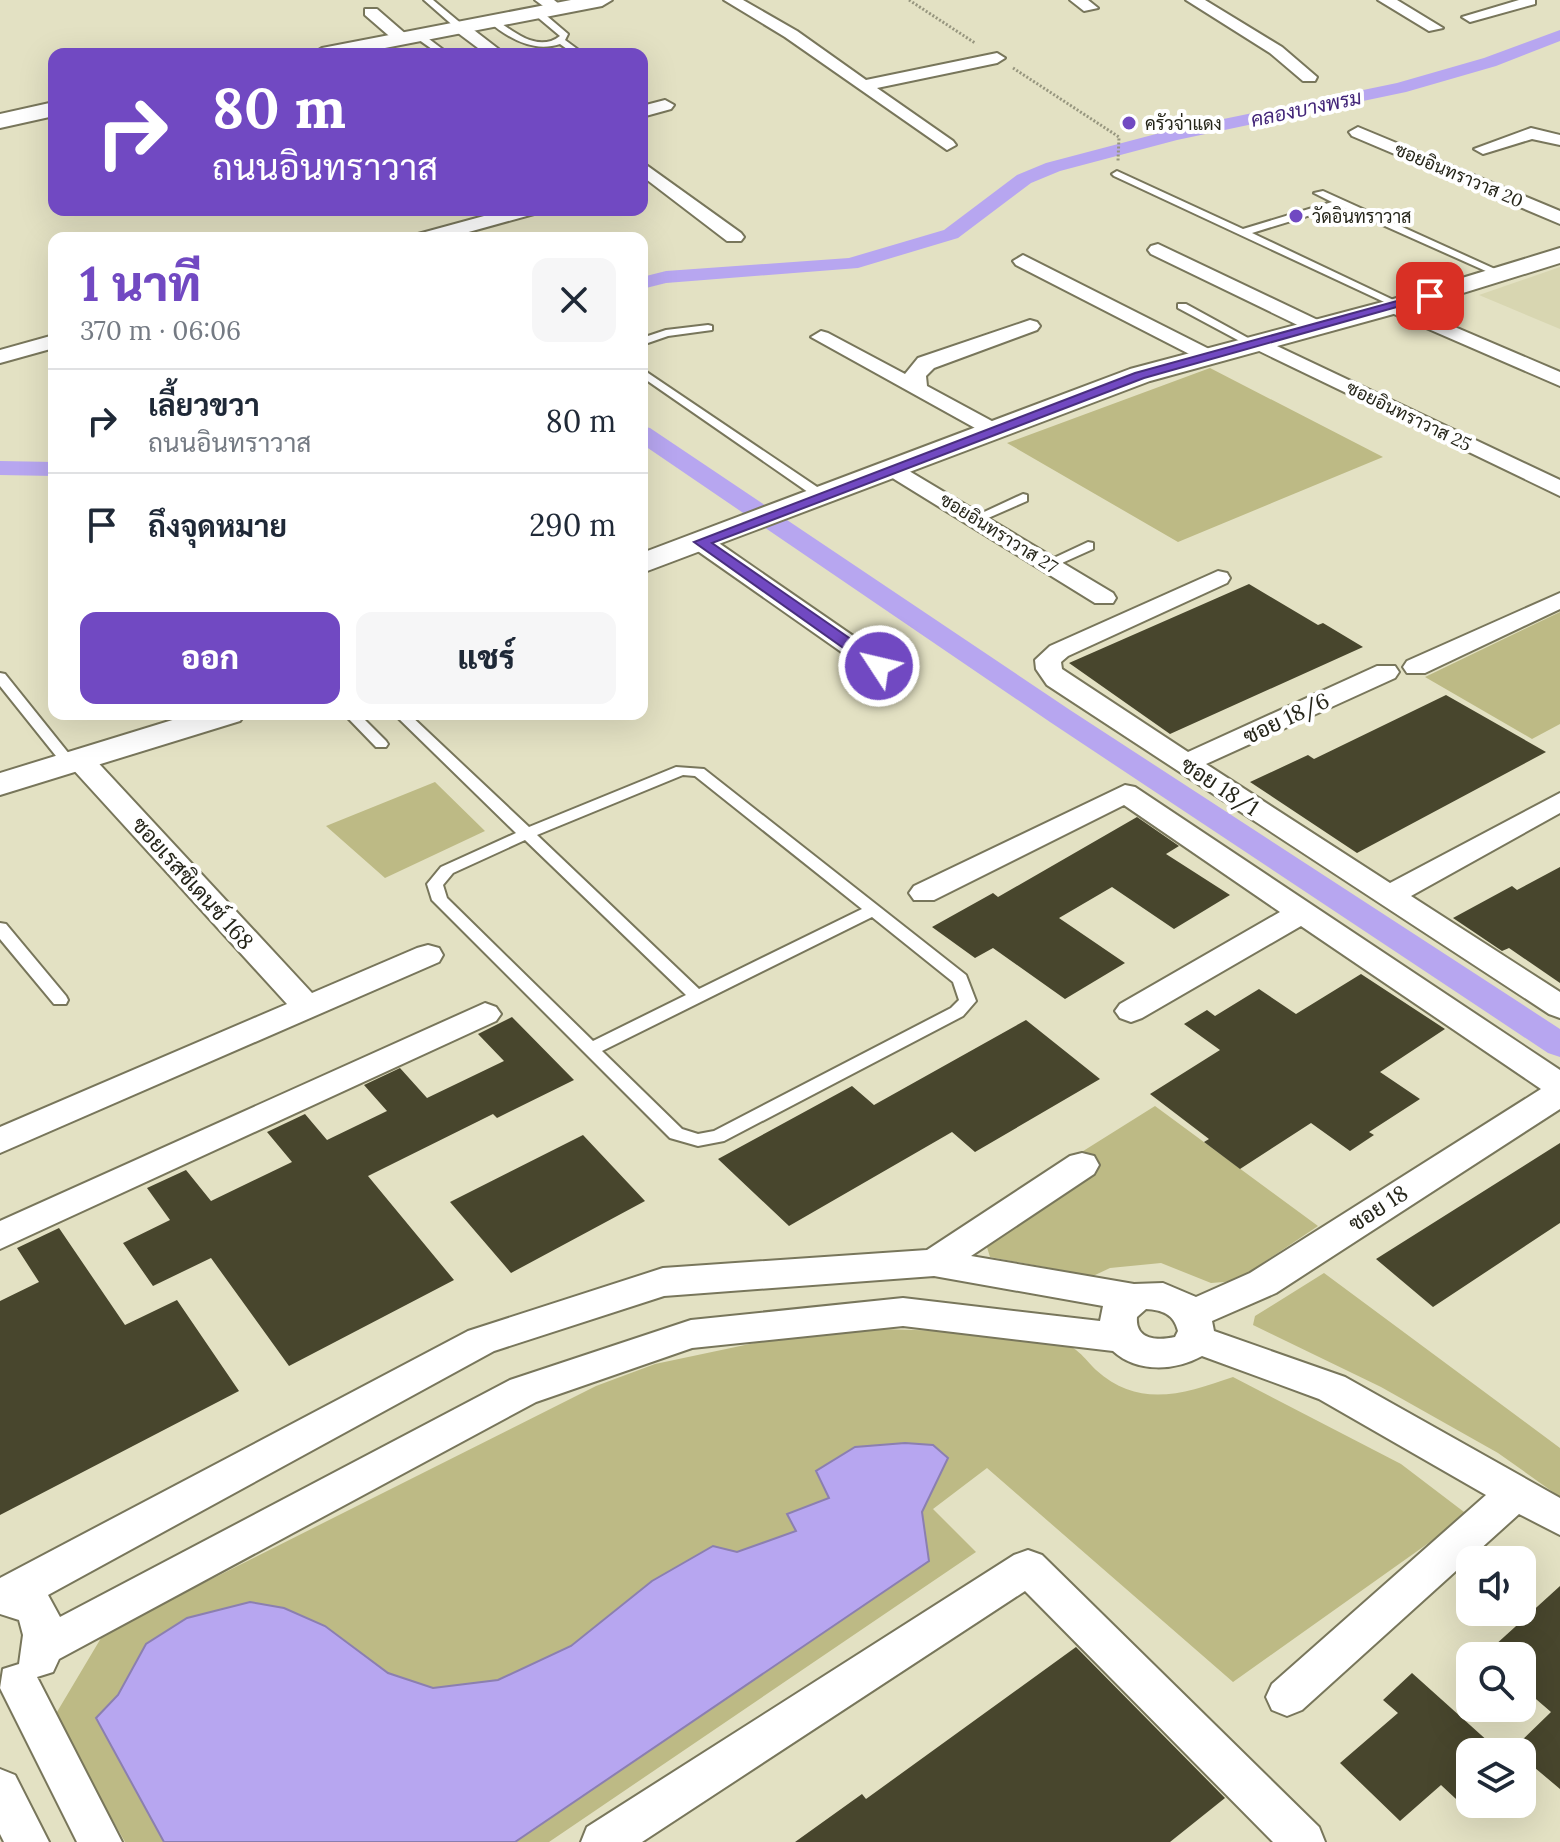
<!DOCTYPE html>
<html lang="th">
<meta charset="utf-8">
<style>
:root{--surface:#fff;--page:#f6f6f7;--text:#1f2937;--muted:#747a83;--line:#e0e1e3;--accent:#7149c2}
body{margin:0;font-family:Lora,Sarabun,serif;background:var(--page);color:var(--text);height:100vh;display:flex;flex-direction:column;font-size:30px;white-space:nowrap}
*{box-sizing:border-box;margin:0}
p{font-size:26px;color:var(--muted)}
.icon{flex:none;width:44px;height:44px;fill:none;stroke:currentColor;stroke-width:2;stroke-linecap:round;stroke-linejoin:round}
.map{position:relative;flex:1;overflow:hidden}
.panel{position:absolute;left:48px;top:232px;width:600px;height:488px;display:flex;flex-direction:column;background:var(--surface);border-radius:16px;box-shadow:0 8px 32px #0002}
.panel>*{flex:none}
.hud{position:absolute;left:48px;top:48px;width:600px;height:168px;border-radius:16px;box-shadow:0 8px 32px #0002;background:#7149c2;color:#fff;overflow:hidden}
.tools{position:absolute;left:1456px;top:1546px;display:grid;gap:16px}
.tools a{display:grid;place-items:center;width:80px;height:80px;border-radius:16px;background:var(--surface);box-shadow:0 8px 32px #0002;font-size:40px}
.pin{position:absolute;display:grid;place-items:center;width:68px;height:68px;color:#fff;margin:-34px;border-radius:16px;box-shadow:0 4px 12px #0006}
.me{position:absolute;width:88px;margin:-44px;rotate:305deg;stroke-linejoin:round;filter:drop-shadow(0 0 6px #0008)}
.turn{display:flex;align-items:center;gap:28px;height:168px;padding:0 32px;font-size:36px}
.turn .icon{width:104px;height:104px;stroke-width:2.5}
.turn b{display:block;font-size:56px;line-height:68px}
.round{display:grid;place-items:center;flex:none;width:84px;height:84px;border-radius:16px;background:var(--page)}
.headline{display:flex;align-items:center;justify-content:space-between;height:136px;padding:0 32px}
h1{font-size:48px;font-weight:800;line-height:60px;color:var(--accent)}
.button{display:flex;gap:16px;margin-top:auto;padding:16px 32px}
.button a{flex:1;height:92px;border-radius:16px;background:var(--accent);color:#fff;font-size:32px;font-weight:800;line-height:92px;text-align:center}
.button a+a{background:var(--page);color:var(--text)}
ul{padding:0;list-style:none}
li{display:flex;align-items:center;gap:24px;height:104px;padding:0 32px;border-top:2px solid var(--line)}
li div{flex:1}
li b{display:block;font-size:30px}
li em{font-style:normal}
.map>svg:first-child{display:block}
.built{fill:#d8d6b1}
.green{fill:#bdba85}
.water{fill:#b7a6f0;stroke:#8b7fb0;stroke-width:2}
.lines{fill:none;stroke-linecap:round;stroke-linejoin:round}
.canal{fill:#b7a6f0;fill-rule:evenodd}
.building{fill:#48462d}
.service-casing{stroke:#78765b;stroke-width:4}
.minor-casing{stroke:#78765b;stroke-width:4}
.tertiary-casing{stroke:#78765b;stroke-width:4}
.path{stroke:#97967f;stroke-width:3;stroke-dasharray:2 2;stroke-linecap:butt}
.service{fill:#fff;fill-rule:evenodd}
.minor{fill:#fff;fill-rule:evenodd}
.tertiary{fill:#fff;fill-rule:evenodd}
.route{fill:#7149c2;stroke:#492f7e;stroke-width:2}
.poi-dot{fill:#7149c2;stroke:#fff;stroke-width:3}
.labels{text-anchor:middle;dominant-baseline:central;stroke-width:8;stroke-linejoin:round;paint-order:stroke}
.far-poi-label{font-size:18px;fill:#252519;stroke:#fff;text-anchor:start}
.far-street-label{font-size:18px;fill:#252519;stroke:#fff}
.far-water-label{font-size:20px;font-style:italic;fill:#432679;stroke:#fff}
.street-label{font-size:22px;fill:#252519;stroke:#fff}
</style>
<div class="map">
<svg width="1560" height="1842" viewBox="0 0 1560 1842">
<rect width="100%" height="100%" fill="#e3e1c3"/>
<path class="built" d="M1560,267V329L1479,295Z"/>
<path class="green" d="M1210,368L1383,457L1178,542L1007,443Z
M1560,612V724L1532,739L1425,677Z
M435,782L485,831L385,878L326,826Z
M1155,1106L1318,1226L1236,1281L1211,1283L1161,1263L1110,1268L1093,1276L990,1257L986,1244L1096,1173L1080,1153Z
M1324,1273L1560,1448V1497L1498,1453L1381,1387L1253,1325L1255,1316Z
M826,1328C903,1330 981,1329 1058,1342C1076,1345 1084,1358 1096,1370C1139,1409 1184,1394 1233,1377L1401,1464L1468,1515L1233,1682L987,1468L933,1509L976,1552L549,1842H125L54,1717L104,1633L596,1386L655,1364Z"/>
<path class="water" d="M905,1443L933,1445L948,1458L922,1512L929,1561L515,1842H164L96,1718L118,1695L146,1644L187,1618L250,1602L284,1608L325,1626L388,1673L433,1688L498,1680L571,1646L652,1581L713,1546L737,1552L796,1531L787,1514L829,1498L816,1471L855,1447Z"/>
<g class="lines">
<path class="canal" d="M1560,30V41L1496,66L1406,92L1177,140L1060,171L1031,183L958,238L858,268L666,283L642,289V277L666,271L849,258L944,230L1017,175L1046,163L1175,129L1397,83L1484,58Z
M642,426L650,428L1070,710L1560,1029V1057L1548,1053L1050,722L642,444Z
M0,461L54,462V476L0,475Z"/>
</g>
<path class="building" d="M1249,584L1318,625L1323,623L1363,647L1170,734L1069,663Z
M1446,695L1546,752L1357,853L1250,782L1308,755L1314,759Z
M1137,817L1179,846L1166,854L1230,895L1174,929L1112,887L1059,918L1125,963L1065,999L993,948L975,958L932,927L993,893L998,897Z
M1560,867V983L1509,948L1502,951L1453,918L1512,886L1517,890Z
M1361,974L1445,1029L1380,1072L1420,1099L1369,1132L1374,1135L1350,1151L1311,1123L1240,1169L1204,1142L1209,1139L1150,1094L1220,1050L1184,1024L1207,1010L1215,1016L1259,989L1296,1014Z
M512,1017L574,1080L497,1118L493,1114L368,1176L454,1280L289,1366L211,1258L153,1286L123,1243L170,1220L147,1188L186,1170L211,1201L292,1162L267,1132L305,1114L327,1140L387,1111L364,1085L400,1068L427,1098L504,1061L478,1034Z
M1026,1020L1100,1079L975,1152L952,1132L789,1226L718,1159L852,1086L874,1105Z
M583,1135L645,1201L511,1273L450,1202Z
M1560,1143V1223L1433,1307L1376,1259Z
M59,1228L125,1325L177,1300L239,1391L0,1515V1301L39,1282L17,1248Z
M1560,1586V1789L1522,1757V1752L1513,1749L1551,1712L1522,1687V1656H1483Z
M1076,1647L1225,1798L1170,1842H795L862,1794L866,1799Z
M1412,1673L1500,1752H1470V1812L1441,1785L1400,1821L1340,1763L1398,1713L1383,1700Z"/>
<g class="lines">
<g class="service-casing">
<path id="service" d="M424,0H433L463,25V29H457Z
M535,11H541L568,34L565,40L584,54H574L560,44C533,53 508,38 488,21L495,19C514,32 538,53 560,36L535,15Z
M415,33H421L449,54H439L415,37Z
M1117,171L1243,229L1332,202L1314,193L1323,191L1506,274L1497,276L1340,206L1252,233L1404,305L1395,307L1114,176L1112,174Z
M1178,304H1186L1259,344L1249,346L1178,308Z
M708,325L712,326V330L668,336L642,345V338L666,330Z
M642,369L826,493V499H818L642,377Z
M1023,494L1027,495V501L979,522H971L969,519Z
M1088,542L1093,543V549L1053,567H1043L1041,564Z
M0,673L5,674L74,760L76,763L74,766H64L0,686Z
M344,714H359L386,741L388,744L386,747H376Z
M394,714H409L529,827L676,767L704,769L966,975L976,1001L963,1016L724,1141L698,1146L670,1138L432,900L427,884L441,867L516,833ZM683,775L695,776L862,909L699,989L537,835ZM525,840L686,995L593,1041L447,898L443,885L453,873ZM872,917L953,982L959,1000L951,1008L714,1131L698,1134L682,1129L602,1051Z
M0,923L6,924L66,996L68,1000L66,1004H54L0,939Z"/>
</g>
<g class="minor-casing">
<path id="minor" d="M535,0H554L564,8L550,11Z
M724,0H743L797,31L866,80L997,53L1005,58L997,63L877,88L953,141L956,145L947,150L785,37Z
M1070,0H1088L1098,8L1084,11Z
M1186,0H1205L1282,47L1317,77L1315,81H1303L1270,53Z
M1378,0H1397L1443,28L1429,31Z
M1519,0H1535V4L1470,22L1462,17Z
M365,9H377L407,35V41H395L365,15Z
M460,22L466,24L505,54H486L454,30L452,27Z
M665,100L674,105L671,109L642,117V106Z
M1358,127L1560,211V224L1352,136L1349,132Z
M1531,128L1560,135V145L1532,139L1483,154L1474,149Z
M642,162L741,233L744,237L741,241H727L642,176Z
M506,210H536L534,214L447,238H415L418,234Z
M1158,244L1324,323L1327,327L1317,333L1310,331L1151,254L1148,250L1151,246Z
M1023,255L1215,352L1219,356L1215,360H1201L1016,265L1013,261Z
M1394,301L1560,372V386L1387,311L1384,307L1387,303Z
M1030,320L1037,322L1040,326L1037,330L934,368L926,376L927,386L1001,426L1004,431L993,438L811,337L821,331L828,333L905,374L918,358Z
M54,335V348L0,363V350Z
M1258,337L1560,480V496L1251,347L1248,343Z
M894,462L1113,593L1116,598L1113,603H1095L886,474L883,469Z
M701,535L710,537L888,660L892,666L888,672H870L692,547L689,542L692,537Z
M1218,571L1227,573L1230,578L1227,583L1068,656L1061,662L1062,669L1188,752L1377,666H1395L1399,672L1395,678L1206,764L1390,883L1560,793V813L1411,896L1560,992V1018L1549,1014L1047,685L1036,669L1035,660L1050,646Z
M1560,593V609L1425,673H1407L1403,667L1407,661Z
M80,752L90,754L312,993L417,948L428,945L439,948L443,955L439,962L0,1153V1127L287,1004L70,766L66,760L70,754Z
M1125,785L1135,787L1560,1070V1109L1276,1293L1212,1321L1214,1331L1345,1377L1560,1498V1535L1519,1514L1302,1710L1287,1716L1272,1710L1266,1697L1272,1684L1486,1495L1319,1399L1202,1356C1175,1371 1137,1373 1113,1351L903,1326L692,1348L536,1402L59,1659L53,1672L37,1677L122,1842H77L0,1688L3,1669L19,1664L23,1635L19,1620L0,1614V1578L468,1331L663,1268L927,1250L1070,1156L1082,1153L1094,1156L1099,1165L1094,1174L971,1256L1134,1284L1163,1283L1196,1297L1250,1273L1541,1089L1301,926L1142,1018L1131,1022L1120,1018L1115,1011L1120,1004L1280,912L1124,805L934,900H914L909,893L914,886ZM934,1276L1103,1306L1100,1321L903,1298L691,1320L510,1380L60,1617L48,1595L494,1351L664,1296ZM1146,1309C1162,1310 1174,1314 1178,1331L1175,1337C1157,1341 1135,1340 1137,1317Z
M485,1003L496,1007L501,1014L496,1021L0,1249V1221Z
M1028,1550L1042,1555L1319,1827L1325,1842H1273L1025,1591L642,1842H581L587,1827L1014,1555Z
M0,1769L15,1775L49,1842H4L0,1834Z"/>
</g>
<g class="tertiary-casing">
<path id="tertiary" d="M571,0H612L602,6L354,54H312L322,48Z
M54,102V116L0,128V114Z
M1560,248V263L1408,310L1150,381L642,573V553L1130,369L1390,300Z
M192,714H245L240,721L0,795V773Z"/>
</g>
<path class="path" d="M909,0L975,43
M1013,68L1119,137L1118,161"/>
<use href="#service" class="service"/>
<use href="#minor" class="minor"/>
<use href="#tertiary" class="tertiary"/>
</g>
<path class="route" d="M1426,293L1436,296L1144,378L712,543L884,662V669H873L694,542L1135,373Z"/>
<g class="poi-dot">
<circle cx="1129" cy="123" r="8"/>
<circle cx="1296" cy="216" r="8"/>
</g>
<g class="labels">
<g class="far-poi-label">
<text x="1145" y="123">ครัวจ่าแดง</text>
<text x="1312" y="216">วัดอินทราวาส</text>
</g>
<g class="far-street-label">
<text transform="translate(1459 175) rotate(23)">ซอยอินทราวาส 20</text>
<text transform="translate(1409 416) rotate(26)">ซอยอินทราวาส 25</text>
<text transform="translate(999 533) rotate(32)">ซอยอินทราวาส 27</text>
</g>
<g class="far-water-label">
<text transform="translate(1306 108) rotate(-12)">คลองบางพรม</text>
</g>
<g class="street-label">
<text transform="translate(1286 718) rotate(-25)">ซอย 18/6</text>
<text transform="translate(1220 786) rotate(33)">ซอย 18/1</text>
<text transform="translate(193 883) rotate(48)">ซอยเรสซิเดนซ์ 168</text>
<text transform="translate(1378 1208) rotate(-33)">ซอย 18</text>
</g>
</g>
</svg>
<div class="tools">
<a><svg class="icon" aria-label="sound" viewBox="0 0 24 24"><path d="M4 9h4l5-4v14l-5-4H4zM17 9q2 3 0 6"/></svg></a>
<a><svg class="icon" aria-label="search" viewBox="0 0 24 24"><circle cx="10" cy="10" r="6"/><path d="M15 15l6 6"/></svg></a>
<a><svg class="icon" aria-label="layers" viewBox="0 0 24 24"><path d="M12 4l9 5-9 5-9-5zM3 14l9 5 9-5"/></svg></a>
</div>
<div class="pin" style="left:1430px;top:296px;background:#d93025"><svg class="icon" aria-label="arrive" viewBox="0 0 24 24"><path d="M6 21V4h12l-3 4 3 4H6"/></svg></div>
<svg class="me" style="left:879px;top:666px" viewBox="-20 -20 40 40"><circle r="17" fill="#7149c2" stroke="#fff" stroke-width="3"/><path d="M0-11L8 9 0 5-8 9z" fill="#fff"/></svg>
<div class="hud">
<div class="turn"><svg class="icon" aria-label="right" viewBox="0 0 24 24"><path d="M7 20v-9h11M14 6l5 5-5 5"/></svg><div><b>80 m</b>ถนนอินทราวาส</div></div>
</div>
<section class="panel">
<div class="headline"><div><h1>1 นาที</h1><p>370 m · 06:06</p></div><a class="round"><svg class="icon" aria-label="close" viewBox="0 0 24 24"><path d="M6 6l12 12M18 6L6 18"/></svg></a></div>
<ul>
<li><svg class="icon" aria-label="right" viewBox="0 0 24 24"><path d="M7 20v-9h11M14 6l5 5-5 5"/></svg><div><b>เลี้ยวขวา</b><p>ถนนอินทราวาส</p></div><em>80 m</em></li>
<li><svg class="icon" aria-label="arrive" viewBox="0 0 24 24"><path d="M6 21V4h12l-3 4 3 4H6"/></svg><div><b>ถึงจุดหมาย</b></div><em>290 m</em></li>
</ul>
<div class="button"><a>ออก</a><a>แชร์</a></div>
</section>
</div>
